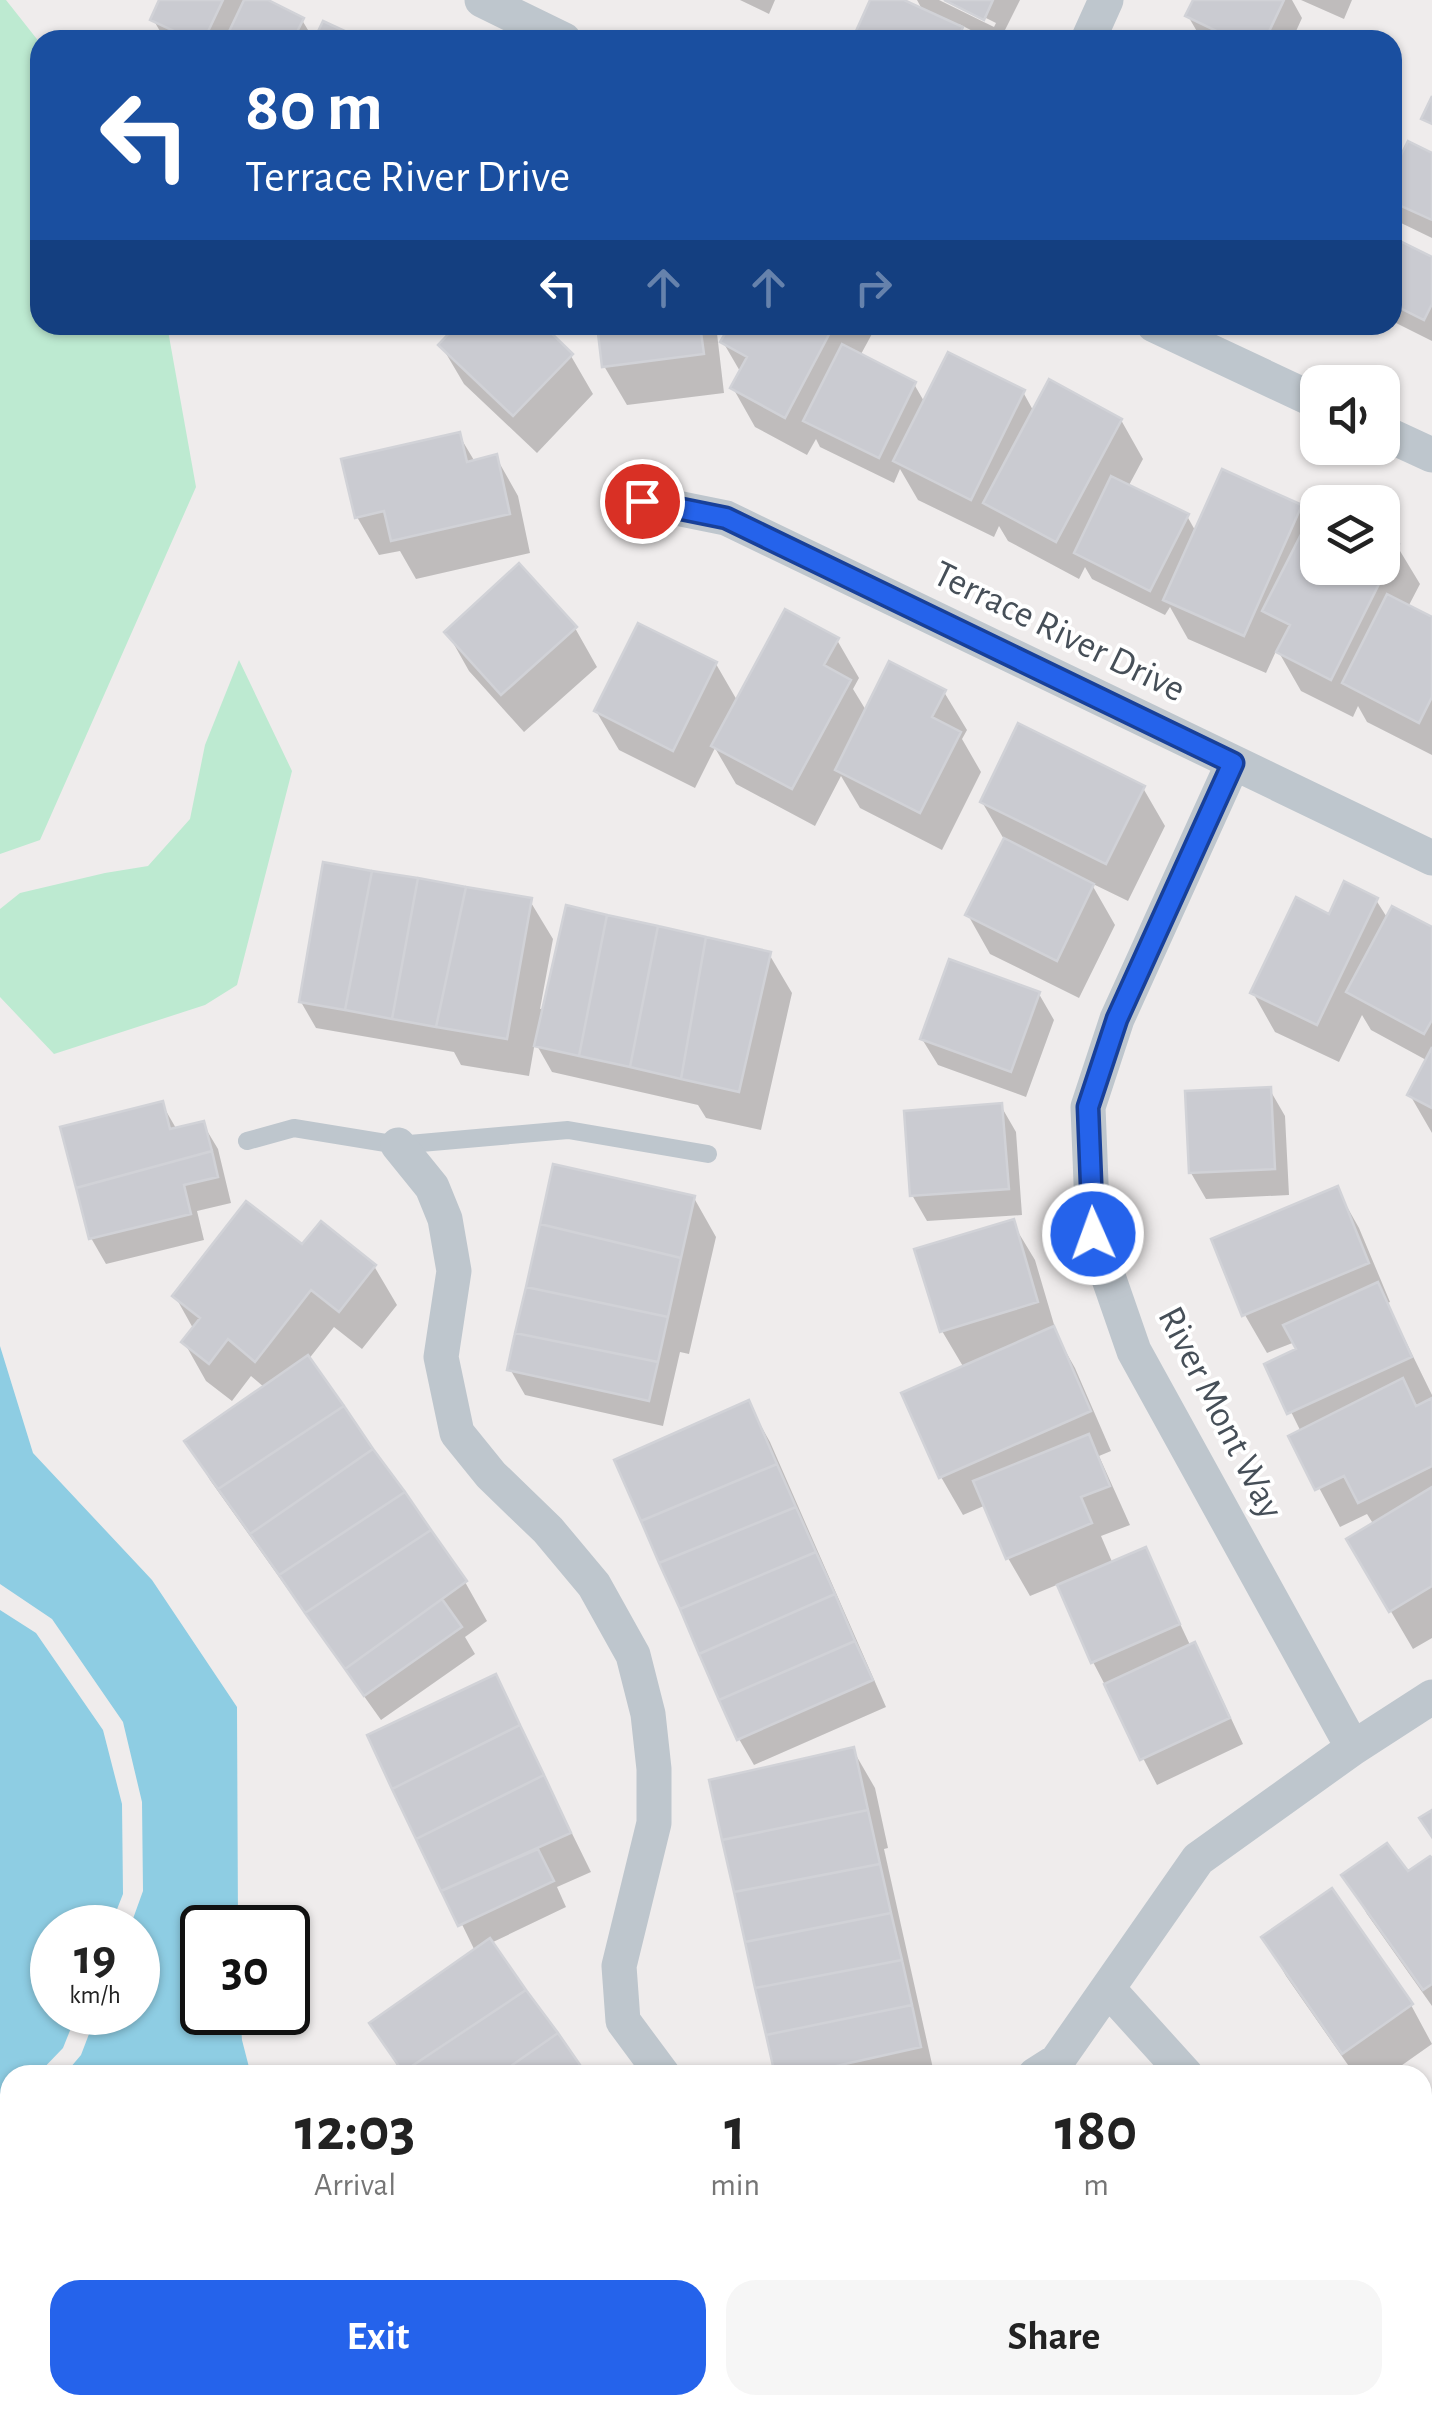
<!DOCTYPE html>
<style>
:root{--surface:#fff;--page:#f6f6f6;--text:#222;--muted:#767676;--accent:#2563eb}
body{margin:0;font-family:"Alegreya Sans",sans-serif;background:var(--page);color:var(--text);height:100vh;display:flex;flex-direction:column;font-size:38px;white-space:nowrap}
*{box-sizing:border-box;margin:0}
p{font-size:32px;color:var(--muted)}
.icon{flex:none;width:55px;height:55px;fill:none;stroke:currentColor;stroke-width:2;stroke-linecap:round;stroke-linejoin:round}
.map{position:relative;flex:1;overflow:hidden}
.sheet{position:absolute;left:0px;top:2065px;width:1432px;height:350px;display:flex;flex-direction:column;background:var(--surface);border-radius:30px 30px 0 0;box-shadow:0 2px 8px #0004}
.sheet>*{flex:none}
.guide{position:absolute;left:30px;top:30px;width:1372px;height:305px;border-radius:30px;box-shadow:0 2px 8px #0004;background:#1a4fa0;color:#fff;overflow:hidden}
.buttons{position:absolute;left:1300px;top:365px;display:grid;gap:20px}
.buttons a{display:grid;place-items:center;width:100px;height:100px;border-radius:20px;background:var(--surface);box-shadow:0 2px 8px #0004;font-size:50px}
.speed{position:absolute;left:30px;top:1905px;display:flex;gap:20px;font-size:50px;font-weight:700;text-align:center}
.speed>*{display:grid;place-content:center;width:130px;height:130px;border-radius:50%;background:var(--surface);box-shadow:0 2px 8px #0004;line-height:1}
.speed small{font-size:25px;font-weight:400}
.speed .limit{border:5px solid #111;border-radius:15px;background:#fff;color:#111}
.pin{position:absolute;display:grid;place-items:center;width:85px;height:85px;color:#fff;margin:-42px;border:5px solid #fff;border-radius:50%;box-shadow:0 2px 10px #0007}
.me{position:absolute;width:110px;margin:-55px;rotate:358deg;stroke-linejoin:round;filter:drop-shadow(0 0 8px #0008)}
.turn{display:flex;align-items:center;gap:35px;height:210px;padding:0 50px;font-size:45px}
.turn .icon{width:130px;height:130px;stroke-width:2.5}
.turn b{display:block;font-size:70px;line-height:85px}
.lanes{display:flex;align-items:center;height:95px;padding:0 50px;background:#0003;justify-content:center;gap:50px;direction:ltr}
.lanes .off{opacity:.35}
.eta{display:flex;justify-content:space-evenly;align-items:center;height:170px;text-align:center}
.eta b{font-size:60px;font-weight:600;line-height:70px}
.button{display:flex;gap:20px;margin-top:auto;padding:20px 50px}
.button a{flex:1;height:115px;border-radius:30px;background:var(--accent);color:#fff;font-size:40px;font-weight:600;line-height:115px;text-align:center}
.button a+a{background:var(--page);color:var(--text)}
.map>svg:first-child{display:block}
.green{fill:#bdead1}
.water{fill:#8ecde3}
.shadow{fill:#0003}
.building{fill:#cacbd1;stroke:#d1d2d7;stroke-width:2.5}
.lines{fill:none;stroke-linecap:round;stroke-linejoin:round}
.service{stroke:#bec6cd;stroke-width:18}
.minor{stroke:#bec6cd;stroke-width:35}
.tertiary{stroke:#bec6cd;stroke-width:42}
.route-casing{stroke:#184099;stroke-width:25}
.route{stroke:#2563eb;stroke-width:18}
.labels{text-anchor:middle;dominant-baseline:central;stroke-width:8;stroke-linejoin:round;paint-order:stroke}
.street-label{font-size:38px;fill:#464f58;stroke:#fff}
</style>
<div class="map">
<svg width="1432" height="2415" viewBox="0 0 1432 2415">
<rect width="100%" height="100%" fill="#efecec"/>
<path class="green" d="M0,0H6L40,43V325H167L196,487L40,840L0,854Z
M239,660L292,771L237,985L205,1005L54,1054L0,997V909L20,893L105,873L148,866L190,819L205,745Z
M1432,2244V2415H1196L1209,2405H1422L1423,2251Z
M164,2405H544L554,2415H202Z"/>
<path class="water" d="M0,1346L33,1453L152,1580L237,1707L238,1927L202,1928V2012L240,2013L242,2040L251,2075H64L81,2055L97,2013L138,2012V1928L130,1927L143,1891L142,1802L123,1722L52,1619L0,1584Z
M0,1610L36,1633L103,1730L122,1804L123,1894L110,1927L52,1928V2012L77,2013L63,2048L37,2075H10V2103L0,2113Z
M10,2130V2230L0,2231V2141Z"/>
<path class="shadow" d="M162,0H262L302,20L314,40H165L153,19Z
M740,0H775L769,14Z
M873,0H898L923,11L917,0H939L994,27L996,23L950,0H1020L1000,40H990L959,24L968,40H855Z
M1196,0H1292L1302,18L1292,40H1202L1188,16Z
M1301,0H1352L1344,19Z
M1432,156V238L1399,222L1392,211V178Z
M1392,240L1432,260V341L1392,321Z
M461,325H539L571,356L593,394L537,453L464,384L441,345Z
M599,325H716L724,393L627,405L604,366Z
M733,325H869L873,332L860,356L914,384L925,403L1023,392L1034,412L1121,420L1143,459L1128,487L1187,516L1196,532L1301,507L1310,522L1318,507V568H1382L1397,546L1420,584L1408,607L1432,619V755L1367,722L1358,706L1353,717L1301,691L1277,649L1266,673L1188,639L1170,607L1165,615L1092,579L1085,567L1079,579L1008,541L999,526L994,537L918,500L900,469L894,483L820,447L816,439L807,455L755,427L733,388L741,373L723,342Z
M459,435L475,462L496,457L518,496L530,553L416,579L400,551L379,555L357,517Z
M575,628L597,667L524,732L469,671L447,632Z
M837,640L859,678L853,689L867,712L944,692L967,730L962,739L981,772L942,850L860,808L841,776L815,826L736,784L715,748L695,788L619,750L596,711L716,664L738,702Z
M1143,788L1165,826L1128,901L1091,883L1115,925L1079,998L990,954L968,915L1005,841L982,802Z
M1376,900L1388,919L1432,930V1133L1410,1095L1428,1061L1371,1030L1362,1015L1339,1062L1275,1032L1253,993L1330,917Z
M530,901L553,939L540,1009L769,954L792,993L761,1130L706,1118L698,1105L552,1072L535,1042L529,1076L461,1065L454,1052L316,1028L301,1002Z
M1039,994L1054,1020L1026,1097L938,1065L922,1039Z
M1270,1090L1285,1116L1289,1195L1206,1199L1191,1173Z
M162,1104L177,1130L203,1124L218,1149L231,1203L197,1211L204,1240L106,1264L91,1238Z
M1001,1106L1016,1132L1022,1215L927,1221L912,1195Z
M1337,1189L1359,1228L1390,1302L1387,1303L1432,1395V1638L1413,1649L1349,1540L1374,1525L1367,1514L1340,1527L1292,1437L1301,1432L1268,1365L1299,1351L1295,1342L1267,1353L1245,1315Z
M694,1198L716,1237L689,1354L680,1352L663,1426L525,1395L510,1369Z
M1012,1222L1035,1260L1058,1338L1075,1368L1111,1451L1099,1456L1130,1525L1101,1536L1113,1564L1145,1550L1191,1647L1194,1645L1209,1671L1243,1744L1157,1785L1093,1662L1059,1584L1030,1596L1008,1558L986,1505L963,1515L941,1477L905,1395L964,1368L942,1331Z
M302,1248L374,1266L397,1305L362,1349L334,1327L308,1360L465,1582L487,1621L465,1637L475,1654L381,1720L210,1480L188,1442L265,1388L251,1376L232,1401L206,1381L184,1342L194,1330L175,1296Z
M748,1403L770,1442L886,1707L754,1765L739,1739L617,1462Z
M495,1677L591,1872L557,1887L566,1907L491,1943L584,2075H403L372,2024L475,1951L370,1736Z
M853,1750L875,1788L888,1848L884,1849L934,2073L777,2075Z
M1432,1862V2006L1367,1914L1345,1875H1407Z
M1264,1937L1411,2005L1432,2044L1388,2075H1355L1286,1976Z
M656,2405H827L813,2415H663Z"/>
<path class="building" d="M159,0H223L204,40H193L150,20Z
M244,0H268L304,18L293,40H225Z
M870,0H904L963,27L957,40H852Z
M944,0H993L984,20Z
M1193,0H1284L1265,40H1235L1185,16Z
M323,21L364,40H314Z
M1432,96V124L1421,119Z
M1408,141L1432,153V220L1392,202V173Z
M1392,237L1432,257V304L1424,320L1392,304Z
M457,325H543L573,354L513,416L438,345Z
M597,325H700L704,354L602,367Z
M730,325H834L785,418L730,388L747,357L720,342Z
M842,344L916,382L879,458L803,421Z
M948,352L1025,390L971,500L893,461Z
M1049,379L1122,419L1056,542L983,503Z
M460,432L467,462L497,454L510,514L391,541L384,511L355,518L341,459Z
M1222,469L1302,505L1244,636L1163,600Z
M1111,476L1189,514L1150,591L1074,553Z
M1317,503L1318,568H1382V536L1399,544L1331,680L1276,652L1290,625L1262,611Z
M519,563L577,627L501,695L444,632Z
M1387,594L1432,617V697L1419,723L1342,683Z
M785,609L839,638L824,665L851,680L792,789L711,746Z
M638,623L717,662L673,751L594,711Z
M889,661L946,690L932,717L961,732L920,813L835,770Z
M1018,723L1145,786L1106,864L980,802Z
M1004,838L1094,884L1057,961L965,915Z
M323,862L372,871L345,1010L299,1002Z
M372,871L418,878L392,1019L345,1010Z
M418,878L466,887L436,1027L392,1019Z
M1344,881L1378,898L1317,1025L1250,993L1296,897L1329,914Z
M466,887L532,898L507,1039L436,1027Z
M566,905L607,915L579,1056L534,1046Z
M1392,906L1432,927V1020L1424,1034L1346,992Z
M607,915L658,926L630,1067L579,1056Z
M658,926L706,937L681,1079L630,1067Z
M706,937L771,952L739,1092L681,1079Z
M949,959L1040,992L1011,1072L920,1039Z
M1432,1047V1108L1407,1095Z
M1271,1087L1275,1169L1189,1173L1185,1091Z
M163,1101L170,1129L204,1121L212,1151L76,1188L60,1127Z
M1002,1103L1009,1189L910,1196L904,1111Z
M212,1151L218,1177L184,1185L191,1214L89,1239L76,1188Z
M553,1164L695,1196L681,1258L540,1224Z
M1338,1186L1369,1263L1242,1316L1211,1239Z
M246,1201L302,1244L321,1221L376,1265L339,1312L311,1290L255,1362L228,1339L209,1364L181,1342L200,1318L172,1296Z
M1014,1219L1038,1302L940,1332L914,1249Z
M540,1224L681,1258L668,1317L526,1287Z
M1378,1282L1412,1357L1287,1414L1264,1364L1296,1349L1283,1325Z
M526,1287L668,1317L658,1362L515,1333Z
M1054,1326L1091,1411L939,1478L901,1393Z
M515,1333L658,1362L649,1401L507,1370Z
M308,1355L344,1406L218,1489L184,1441Z
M1403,1378L1416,1406L1432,1398V1466L1358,1503L1344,1476L1315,1490L1288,1436Z
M749,1400L777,1464L641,1521L614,1460Z
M344,1406L373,1449L250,1534L218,1489Z
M1089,1434L1110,1486L1081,1497L1092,1523L1006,1559L973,1481Z
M373,1449L405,1492L279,1575L250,1534Z
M777,1464L796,1507L659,1563L641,1521Z
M1432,1487V1586L1389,1612L1346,1539Z
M405,1492L431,1530L305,1613L279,1575Z
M796,1507L816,1552L680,1609L659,1563Z
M431,1530L467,1581L345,1669L305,1613Z
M1146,1547L1180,1624L1091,1663L1057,1585Z
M816,1552L835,1594L699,1654L680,1609Z
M835,1594L855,1641L719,1700L699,1654Z
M442,1599L462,1627L364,1696L345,1669Z
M855,1641L873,1680L737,1740L719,1700Z
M1195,1642L1230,1718L1140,1760L1104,1684Z
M496,1674L520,1725L392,1789L367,1735Z
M520,1725L544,1775L416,1839L392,1789Z
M854,1747L868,1810L722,1840L709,1780Z
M544,1775L571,1833L441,1891L416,1839Z
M868,1810L880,1864L734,1892L722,1840Z
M1432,1810V1837L1419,1818Z
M1387,1843L1408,1871L1430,1856L1432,1858V1984L1423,1990L1341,1875Z
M538,1849L554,1881L458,1926L441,1891Z
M880,1864L891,1913L745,1942L734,1892Z
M1332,1888L1413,2004L1342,2054L1261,1937Z
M891,1913L902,1960L755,1988L745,1942Z
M490,1938L526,1990L403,2072L369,2023Z
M902,1960L912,2005L766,2035L755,1988Z
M526,1990L558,2033L498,2075H405L403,2072Z
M912,2005L921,2047L796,2075H775L766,2035Z
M558,2033L587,2075H498Z
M656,2405H697L682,2415H663Z
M697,2405H775L761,2415H682Z"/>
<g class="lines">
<path class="service" d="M247,1141L294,1128L398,1145L568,1130L708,1154"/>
<path class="minor" d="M482,0L564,40
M1088,40L1106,0
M1154,325L1318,402
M1382,432L1432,455
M642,501L726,518L1432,858
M1233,763L1117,1019L1088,1107L1093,1233L1134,1351L1353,1748
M398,1145L432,1187L445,1219L454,1271L441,1357L457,1433L491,1475L548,1530L594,1585L633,1655L648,1714L654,1769V1823L619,1966L623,2021L663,2075
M1109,1990L1186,2075
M1035,2075L1057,2061L1198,1859L1353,1748L1432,1697"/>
<path class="tertiary" d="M1422,2233L1432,2227
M1140,2415L1155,2405"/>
</g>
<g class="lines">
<g class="route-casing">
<path id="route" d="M642,501L726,518L1233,763L1117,1019L1088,1107L1093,1234"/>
</g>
<use href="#route" class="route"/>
</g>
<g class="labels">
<g class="street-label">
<text transform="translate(1059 632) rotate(26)">Terrace River Drive</text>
<text transform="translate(1220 1413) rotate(63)">River Mont Way</text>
</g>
</g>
</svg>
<div class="buttons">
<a><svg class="icon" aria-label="sound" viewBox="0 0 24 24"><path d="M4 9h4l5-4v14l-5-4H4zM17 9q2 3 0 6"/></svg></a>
<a><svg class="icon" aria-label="layers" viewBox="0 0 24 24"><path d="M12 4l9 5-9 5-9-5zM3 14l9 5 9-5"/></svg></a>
</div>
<div class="speed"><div>19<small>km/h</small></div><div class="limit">30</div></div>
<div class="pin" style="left:642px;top:501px;background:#d93025"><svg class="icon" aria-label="arrive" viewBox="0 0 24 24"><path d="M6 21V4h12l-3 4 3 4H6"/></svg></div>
<svg class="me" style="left:1093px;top:1234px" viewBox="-20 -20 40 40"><circle r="17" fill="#2563eb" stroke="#fff" stroke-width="3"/><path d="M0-11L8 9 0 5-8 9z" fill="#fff"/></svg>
<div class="guide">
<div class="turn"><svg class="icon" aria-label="left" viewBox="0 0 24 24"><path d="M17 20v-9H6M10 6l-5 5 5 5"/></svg><div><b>80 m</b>Terrace River Drive</div></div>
<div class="lanes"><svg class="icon" aria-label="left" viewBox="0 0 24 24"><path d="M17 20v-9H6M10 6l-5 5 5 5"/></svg><svg class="icon off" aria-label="ahead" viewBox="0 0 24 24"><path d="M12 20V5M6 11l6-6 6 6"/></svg><svg class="icon off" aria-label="ahead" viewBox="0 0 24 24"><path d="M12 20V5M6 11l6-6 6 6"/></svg><svg class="icon off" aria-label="right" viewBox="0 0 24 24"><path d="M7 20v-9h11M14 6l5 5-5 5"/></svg></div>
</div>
<section class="sheet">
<div class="eta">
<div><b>12:03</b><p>Arrival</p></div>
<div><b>1</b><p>min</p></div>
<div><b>180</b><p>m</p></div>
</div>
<div class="button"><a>Exit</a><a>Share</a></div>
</section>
</div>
